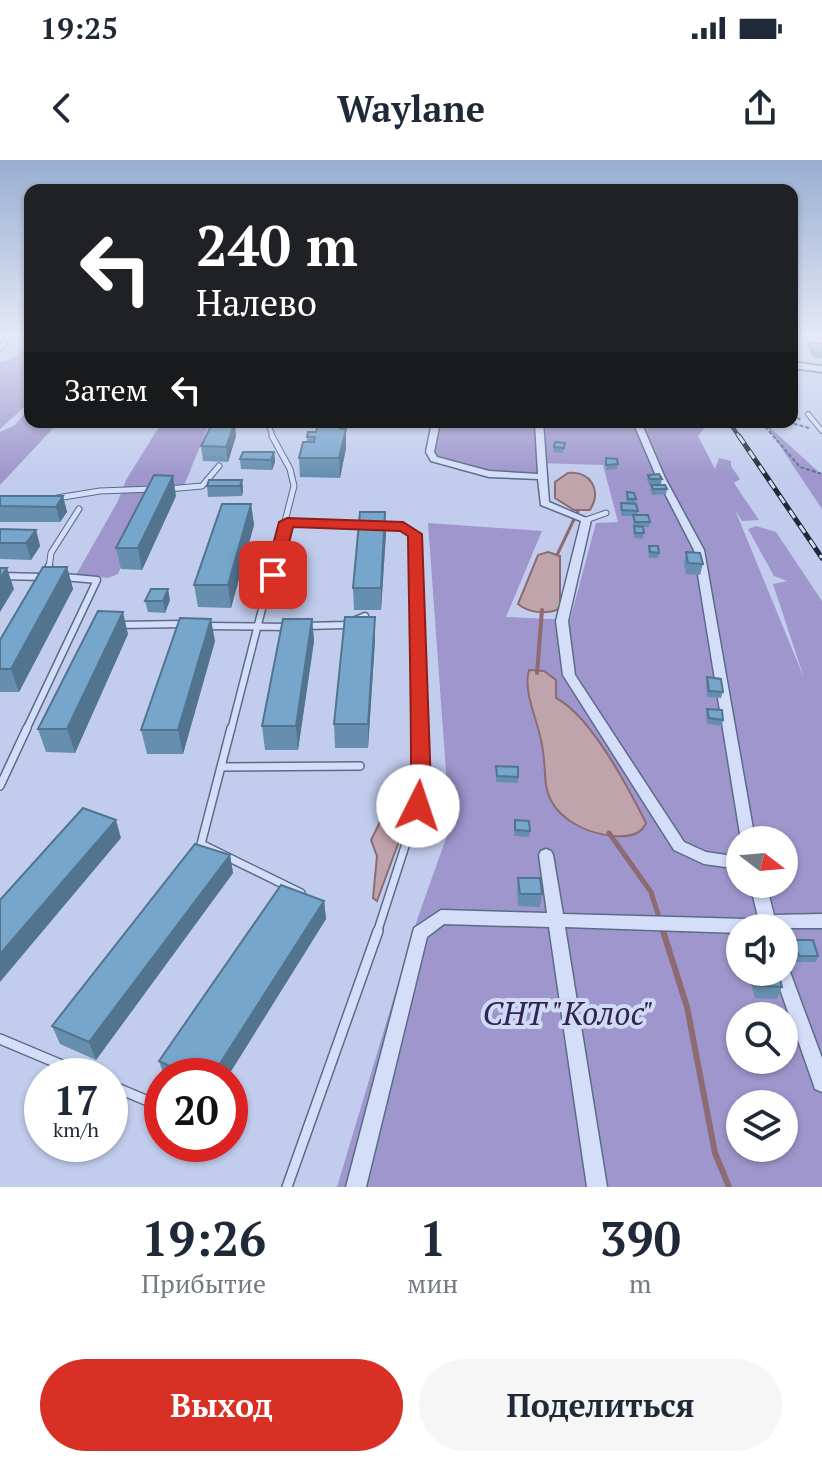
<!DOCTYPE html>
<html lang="ru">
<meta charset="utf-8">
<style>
:root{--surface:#fff;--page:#f6f6f7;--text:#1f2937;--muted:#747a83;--accent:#d93025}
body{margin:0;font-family:"PT Serif",serif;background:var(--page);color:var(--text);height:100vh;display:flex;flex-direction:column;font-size:30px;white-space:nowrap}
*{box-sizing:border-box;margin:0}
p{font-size:26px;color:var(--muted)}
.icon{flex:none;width:44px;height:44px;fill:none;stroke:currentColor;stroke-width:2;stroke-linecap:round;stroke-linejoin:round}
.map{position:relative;height:1027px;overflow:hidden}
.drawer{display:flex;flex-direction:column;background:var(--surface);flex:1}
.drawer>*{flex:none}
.top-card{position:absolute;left:24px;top:24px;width:774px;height:244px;border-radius:16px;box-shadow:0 2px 6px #0004;background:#202124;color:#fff;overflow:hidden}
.needle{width:52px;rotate:106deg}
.buttons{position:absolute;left:726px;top:666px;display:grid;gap:16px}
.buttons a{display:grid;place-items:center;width:72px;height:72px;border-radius:50%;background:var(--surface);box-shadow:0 2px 6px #0004;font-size:40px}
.speed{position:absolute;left:24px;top:898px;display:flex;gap:16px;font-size:40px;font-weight:700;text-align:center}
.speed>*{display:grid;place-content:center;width:104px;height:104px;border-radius:50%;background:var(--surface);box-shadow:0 2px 6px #0004;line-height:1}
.speed small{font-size:20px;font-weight:400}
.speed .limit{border:12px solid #d22;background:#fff;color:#111}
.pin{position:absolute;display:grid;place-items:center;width:68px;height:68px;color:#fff;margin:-34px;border-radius:16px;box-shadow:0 4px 12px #0006}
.me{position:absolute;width:88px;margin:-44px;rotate:4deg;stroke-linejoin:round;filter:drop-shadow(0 0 6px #0008)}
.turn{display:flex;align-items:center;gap:28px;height:168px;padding:0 40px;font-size:36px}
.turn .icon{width:104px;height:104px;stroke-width:2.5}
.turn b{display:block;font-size:56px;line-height:68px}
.then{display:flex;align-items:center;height:76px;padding:0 40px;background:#0003;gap:16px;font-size:30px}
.eta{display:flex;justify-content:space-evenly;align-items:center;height:136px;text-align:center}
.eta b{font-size:48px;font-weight:700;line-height:56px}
.button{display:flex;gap:16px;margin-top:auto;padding:16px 40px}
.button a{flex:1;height:92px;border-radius:48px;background:var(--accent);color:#fff;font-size:32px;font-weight:700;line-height:92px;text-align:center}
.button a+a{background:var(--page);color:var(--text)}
.status{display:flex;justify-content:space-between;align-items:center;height:56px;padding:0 40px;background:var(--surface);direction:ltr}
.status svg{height:22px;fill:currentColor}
header{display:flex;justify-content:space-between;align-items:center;height:104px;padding:0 40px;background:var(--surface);font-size:36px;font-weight:700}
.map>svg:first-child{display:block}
.green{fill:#9e96cc;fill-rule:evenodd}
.water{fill:#c0a4ab;stroke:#8e6b73;stroke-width:2}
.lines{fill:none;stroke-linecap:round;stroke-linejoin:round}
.stream-far3{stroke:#8e6b73;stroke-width:3}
.stream-far2{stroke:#8e6b73;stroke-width:4}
.stream-far1{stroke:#8e6b73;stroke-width:5}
.stream{stroke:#8e6b73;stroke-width:6}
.lane-far4-casing{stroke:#596d88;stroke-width:6}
.lane-far3-casing{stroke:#596d88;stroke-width:7}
.lane-far2-casing{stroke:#596d88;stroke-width:9}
.lane-far1-casing{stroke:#596d88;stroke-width:10}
.lane-casing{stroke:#596d88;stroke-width:12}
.street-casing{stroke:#596d88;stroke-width:3}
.secondary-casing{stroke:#3c5169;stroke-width:3}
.path{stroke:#596d88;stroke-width:2;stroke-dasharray:4 2;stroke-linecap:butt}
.lane-far4{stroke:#d5def9;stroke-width:4}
.lane-far3{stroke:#d5def9;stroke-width:5}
.lane-far2{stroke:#d5def9;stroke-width:6}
.lane-far1{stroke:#d5def9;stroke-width:7}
.lane{stroke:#d5def9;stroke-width:9}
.street{fill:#d5def9;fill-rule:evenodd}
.secondary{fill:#d5def9;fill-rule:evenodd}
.rail-far1-casing{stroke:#1d2a37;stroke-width:4}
.rail-casing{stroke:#1d2a37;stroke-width:5}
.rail-far1{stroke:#d1daf5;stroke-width:2;stroke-dasharray:7;stroke-linecap:butt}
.rail{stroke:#d1daf5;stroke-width:3;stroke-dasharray:9;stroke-linecap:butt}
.wall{fill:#668faf}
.shaded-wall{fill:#53748f}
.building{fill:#77a6cc;stroke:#53748f;stroke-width:2}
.route{fill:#d93025;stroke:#8d1f18;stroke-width:2}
.labels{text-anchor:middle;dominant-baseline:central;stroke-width:8;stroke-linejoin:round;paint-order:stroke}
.near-park-label{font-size:32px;font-style:italic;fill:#322454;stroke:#d1daf5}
</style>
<div class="status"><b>19:25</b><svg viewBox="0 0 49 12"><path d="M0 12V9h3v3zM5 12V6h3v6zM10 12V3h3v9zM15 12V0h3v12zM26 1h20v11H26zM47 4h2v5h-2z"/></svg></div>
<header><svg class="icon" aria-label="back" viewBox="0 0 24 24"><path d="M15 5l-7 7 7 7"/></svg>Waylane<svg class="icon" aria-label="share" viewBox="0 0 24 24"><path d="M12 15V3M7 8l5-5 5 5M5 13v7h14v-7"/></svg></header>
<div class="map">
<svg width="822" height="1027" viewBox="0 0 822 1027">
<rect width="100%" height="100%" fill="#c2cdee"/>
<path class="green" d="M30,186V242L0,269V202L9,200Z
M30,247V262H59L0,325V272L15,265Z
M162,262H210L183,328L159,334L146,351L118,414L108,418L76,415L118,341L126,320Z
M440,262H697L705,267L698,276L715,309L719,298L731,301V306L740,319L734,323L759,360L742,361L735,350L804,518L773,424L787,421L774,416L748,369L756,366L776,372L822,441V1027H337L417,760L450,667L428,363L542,371L506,457L570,460L596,363L618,362L603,305L537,303V315L487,311L435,295ZM740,680H784V724H740ZM740,768H784V812H740ZM740,856H784V900H740ZM740,944H784V988H740Z
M764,262L822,315V349Z"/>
<path class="water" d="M568,313C591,311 602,330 590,350H574L555,338V322Z
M548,392L560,396V445L557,450C544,454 529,453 518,444L538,395Z
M529,510L544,511L556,520V538C591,556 628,627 646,663C641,675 627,677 615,676C585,674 551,657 546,625C544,608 545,593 540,576C536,557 523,530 529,510Z
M410,631L402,673L377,741L373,738L377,696L371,680L380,662L389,657L397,634Z"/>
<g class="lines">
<path class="stream-far3" d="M557,395L578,351"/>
<path class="stream-far2" d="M537,513L542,450"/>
<path class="stream-far1" d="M609,673L651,732L664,773"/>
<path class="stream" d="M663,771L687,847L715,993L729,1027"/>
<g class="lane-far4-casing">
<path id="lane-far4" d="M0,188L11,174
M808,254L822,271
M268,262L273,278"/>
</g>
<g class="lane-far3-casing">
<path id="lane-far3" d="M272,276L290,309L294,326L273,408
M168,329L202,326L219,306
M57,338L100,331L153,329
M586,360L606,353
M287,362L365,366
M380,366L403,367L415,374L416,408
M49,408L51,393L79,349"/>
</g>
<g class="lane-far2-casing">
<path id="lane-far2" d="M416,406L421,570
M48,413L49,406
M0,416L44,417
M119,465L183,464
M206,466L287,467
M306,466L344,465L365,456
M26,570L97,420L64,417
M231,570L273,406"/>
</g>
<g class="lane-far1-casing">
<path id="lane-far1" d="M231,568L201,684L301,733
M222,607L360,606
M0,626L27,568
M377,773L418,646L421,568"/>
</g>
<g class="lane-casing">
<path id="lane" d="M0,879L88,916
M110,925L162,947
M287,1027L378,771"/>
</g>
<g class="street-casing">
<path id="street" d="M432,262H440L434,292L437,297L489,311L538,314L535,262H543L549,342L591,360L568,461L575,515L684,682L706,692L740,697V709L704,704L674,690L563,515L556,461L581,361L541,345L538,319L489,317L431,301L426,292Z
M633,262H641L665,318L704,390L755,680H741L694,390L657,318Z
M546,689L551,691L553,695L563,754L746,759L758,757L750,724H766L774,755L822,754V768H740V773L565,767L607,1027H587L549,767L444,764L427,777L366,1027H346L414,768L441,750L547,753L539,695L541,691Z
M784,805L788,807L790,812L822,898V932L815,929L813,923L774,812H784Z"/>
</g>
<g class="secondary-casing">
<path id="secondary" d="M792,202L822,206V212L792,208Z"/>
</g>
<path class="path" d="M792,254L801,260
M761,262L800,307L822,314
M788,262L809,268"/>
<use href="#lane-far4" class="lane-far4"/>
<use href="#lane-far3" class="lane-far3"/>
<use href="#lane-far2" class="lane-far2"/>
<use href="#lane-far1" class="lane-far1"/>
<use href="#lane" class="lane"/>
<use href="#street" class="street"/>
<use href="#secondary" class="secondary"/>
<g class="rail-far1-casing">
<path id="rail-far1" d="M729,262L740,278"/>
</g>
<g class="rail-casing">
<path id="rail" d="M739,276L822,398"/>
</g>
<use href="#rail-far1" class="rail-far1"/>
<use href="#rail" class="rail"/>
</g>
<path class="wall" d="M809,184H822V198H813L808,189Z
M346,269V288L340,318L300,317L299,298L307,282V277L316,272Z
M236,276L228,302L203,301L201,286Z
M565,283L563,293L553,292L554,287Z
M274,292L275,302L272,310L241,309L240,299Z
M606,298L618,304L617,309L606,310Z
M648,315L662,319L661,324H649L647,320Z
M242,320L243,330L242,336L208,337L207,326Z
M651,325L667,329L666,334L652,335L650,330Z
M627,332L636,339L635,344L638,351L637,355L650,362L649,367H643V379L634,378L633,356H622L620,349L621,343L627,344L626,338Z
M0,336H63L67,352L60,362H0Z
M176,336L142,410L121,409L116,388Z
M251,344L254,365L231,448L198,447L194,425Z
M0,369L36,370L40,386L31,400L0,399Z
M386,373L381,450H354L353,428Z
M649,386L659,393L658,398H649L648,391Z
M686,392L703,404L700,415L686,414L684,403Z
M67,407L73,429L19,532H0V480Z
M170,440L165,453L148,452L145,441Z
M375,457V480L368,588H335L334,564Z
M312,459L314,481L298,590H265L262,566Z
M128,474L75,593L46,592L38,569Z
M215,481L183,594H147L141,570Z
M707,517L723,532L721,538L707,537L706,523Z
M707,549L723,560L722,566L707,564L706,555Z
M496,606L518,617V623L496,622Z
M515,660L530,671L529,677L514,676Z
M230,695L233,713L96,900L60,884L52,866Z
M518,718L542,734L540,747L518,746L517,730Z
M324,741L326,759L228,916H164L159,901Z
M793,780L818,796L816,802H796L791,786Z
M752,812H778L782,827L777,839L755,838L750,819Z"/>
<path class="shaded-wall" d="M235,262L236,276L228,302L226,287Z
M346,269V288L340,318L339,298Z
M274,292L275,302L272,310L271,300Z
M173,316L176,336L142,410L138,388Z
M242,320L243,330L242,336L240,326Z
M63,336L67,352L60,362L56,347Z
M251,344L254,365L231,448L228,425Z
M385,352L386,373L381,450V428Z
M36,370L40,386L31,400L26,383Z
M67,407L73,429L19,532L11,509Z
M7,408L14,429L0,452V418Z
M168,429L170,440L165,453L163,441Z
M123,452L128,474L75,593L67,569Z
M375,457V480L368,588V564Z
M211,459L215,481L183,594L178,570Z
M312,459L314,481L298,590L296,566Z
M116,660L121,678L0,822V794Z
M230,695L233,713L96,900L89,882Z
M324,741L326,759L228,916H212Z"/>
<path class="building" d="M812,183L822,184V194L814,193L809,184Z
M213,262H235L226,287L201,286Z
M319,262H341L340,269H346L339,298H299L303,282H314L315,277H307L308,272H316Z
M555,282L565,283L564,288L554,287Z
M243,292H274L271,300L240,299Z
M606,298L617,299L618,304L606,305Z
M659,314L662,319H650L648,315Z
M154,315L173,316L138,388H116Z
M209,320H242L240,326H207Z
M651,325H665L667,329H653Z
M627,332L634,333L636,339H628Z
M0,336H63L56,347L0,346Z
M621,343L636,344L638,351L622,350Z
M222,344H251L228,425H194Z
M360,352H385L381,428H353Z
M633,355H648L650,362H635Z
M634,366L643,367L644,373H635Z
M0,369L36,370L26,383H0Z
M649,386H658L659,393L650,392Z
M686,392L700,393L703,404L688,403Z
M43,407H67L11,509H0V480Z
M0,408H7L0,418Z
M151,429H168L163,441H145Z
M98,451L123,452L67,569H38Z
M345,457H375L368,564H334Z
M180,458L211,459L178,570H141Z
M283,459H312L296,566H262Z
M707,517L721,519L723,532L709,531Z
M707,549L722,550L723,560L709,558Z
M496,606L518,607V617L497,616Z
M83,648L116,660L0,794V740Z
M515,660L529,661L530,671L515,670Z
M195,684L230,695L89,882L52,866Z
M518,718H540L542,734H520Z
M281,725L324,741L212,916H190L159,901Z
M793,780H813L818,796H799Z
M756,812H778L782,827L760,826Z"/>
<linearGradient id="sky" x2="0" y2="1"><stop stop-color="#98aed0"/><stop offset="0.55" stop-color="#e4e8f7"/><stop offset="1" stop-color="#e4e8f7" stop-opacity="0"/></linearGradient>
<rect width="822" height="317" fill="url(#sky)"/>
<path class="route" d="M287,358L403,362L422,374L431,627L425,652H410C404,641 411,617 411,603C411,528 409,452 408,376L400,371L293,367L281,415L279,418H268L265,415L279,362Z"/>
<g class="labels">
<g class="near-park-label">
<text x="568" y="853">СНТ "Колос"</text>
</g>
</g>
</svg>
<div class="buttons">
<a><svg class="needle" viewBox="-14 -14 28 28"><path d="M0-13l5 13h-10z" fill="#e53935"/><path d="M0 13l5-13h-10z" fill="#747a83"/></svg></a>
<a><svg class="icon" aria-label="sound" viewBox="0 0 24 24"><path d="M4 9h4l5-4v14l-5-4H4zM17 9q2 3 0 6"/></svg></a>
<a><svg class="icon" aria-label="search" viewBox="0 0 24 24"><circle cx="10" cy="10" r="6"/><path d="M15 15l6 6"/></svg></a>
<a><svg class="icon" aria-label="layers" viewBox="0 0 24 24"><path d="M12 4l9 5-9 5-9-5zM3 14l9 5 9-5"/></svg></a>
</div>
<div class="speed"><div>17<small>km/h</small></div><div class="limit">20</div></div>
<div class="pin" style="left:273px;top:415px;background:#d93025"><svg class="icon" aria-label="arrive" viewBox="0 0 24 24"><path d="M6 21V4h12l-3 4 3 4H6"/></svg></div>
<svg class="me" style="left:418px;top:646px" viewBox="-20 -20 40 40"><circle r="19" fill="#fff"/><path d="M0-13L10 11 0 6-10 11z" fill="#d93025"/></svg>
<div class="top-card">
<div class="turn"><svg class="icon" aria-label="left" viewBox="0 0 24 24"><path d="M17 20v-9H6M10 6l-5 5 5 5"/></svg><div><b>240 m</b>Налево</div></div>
<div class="then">Затем<svg class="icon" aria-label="left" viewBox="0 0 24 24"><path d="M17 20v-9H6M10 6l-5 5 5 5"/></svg></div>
</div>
</div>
<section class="drawer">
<div class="eta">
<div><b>19:26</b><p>Прибытие</p></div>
<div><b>1</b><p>мин</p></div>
<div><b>390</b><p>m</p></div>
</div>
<div class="button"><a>Выход</a><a>Поделиться</a></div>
</section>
